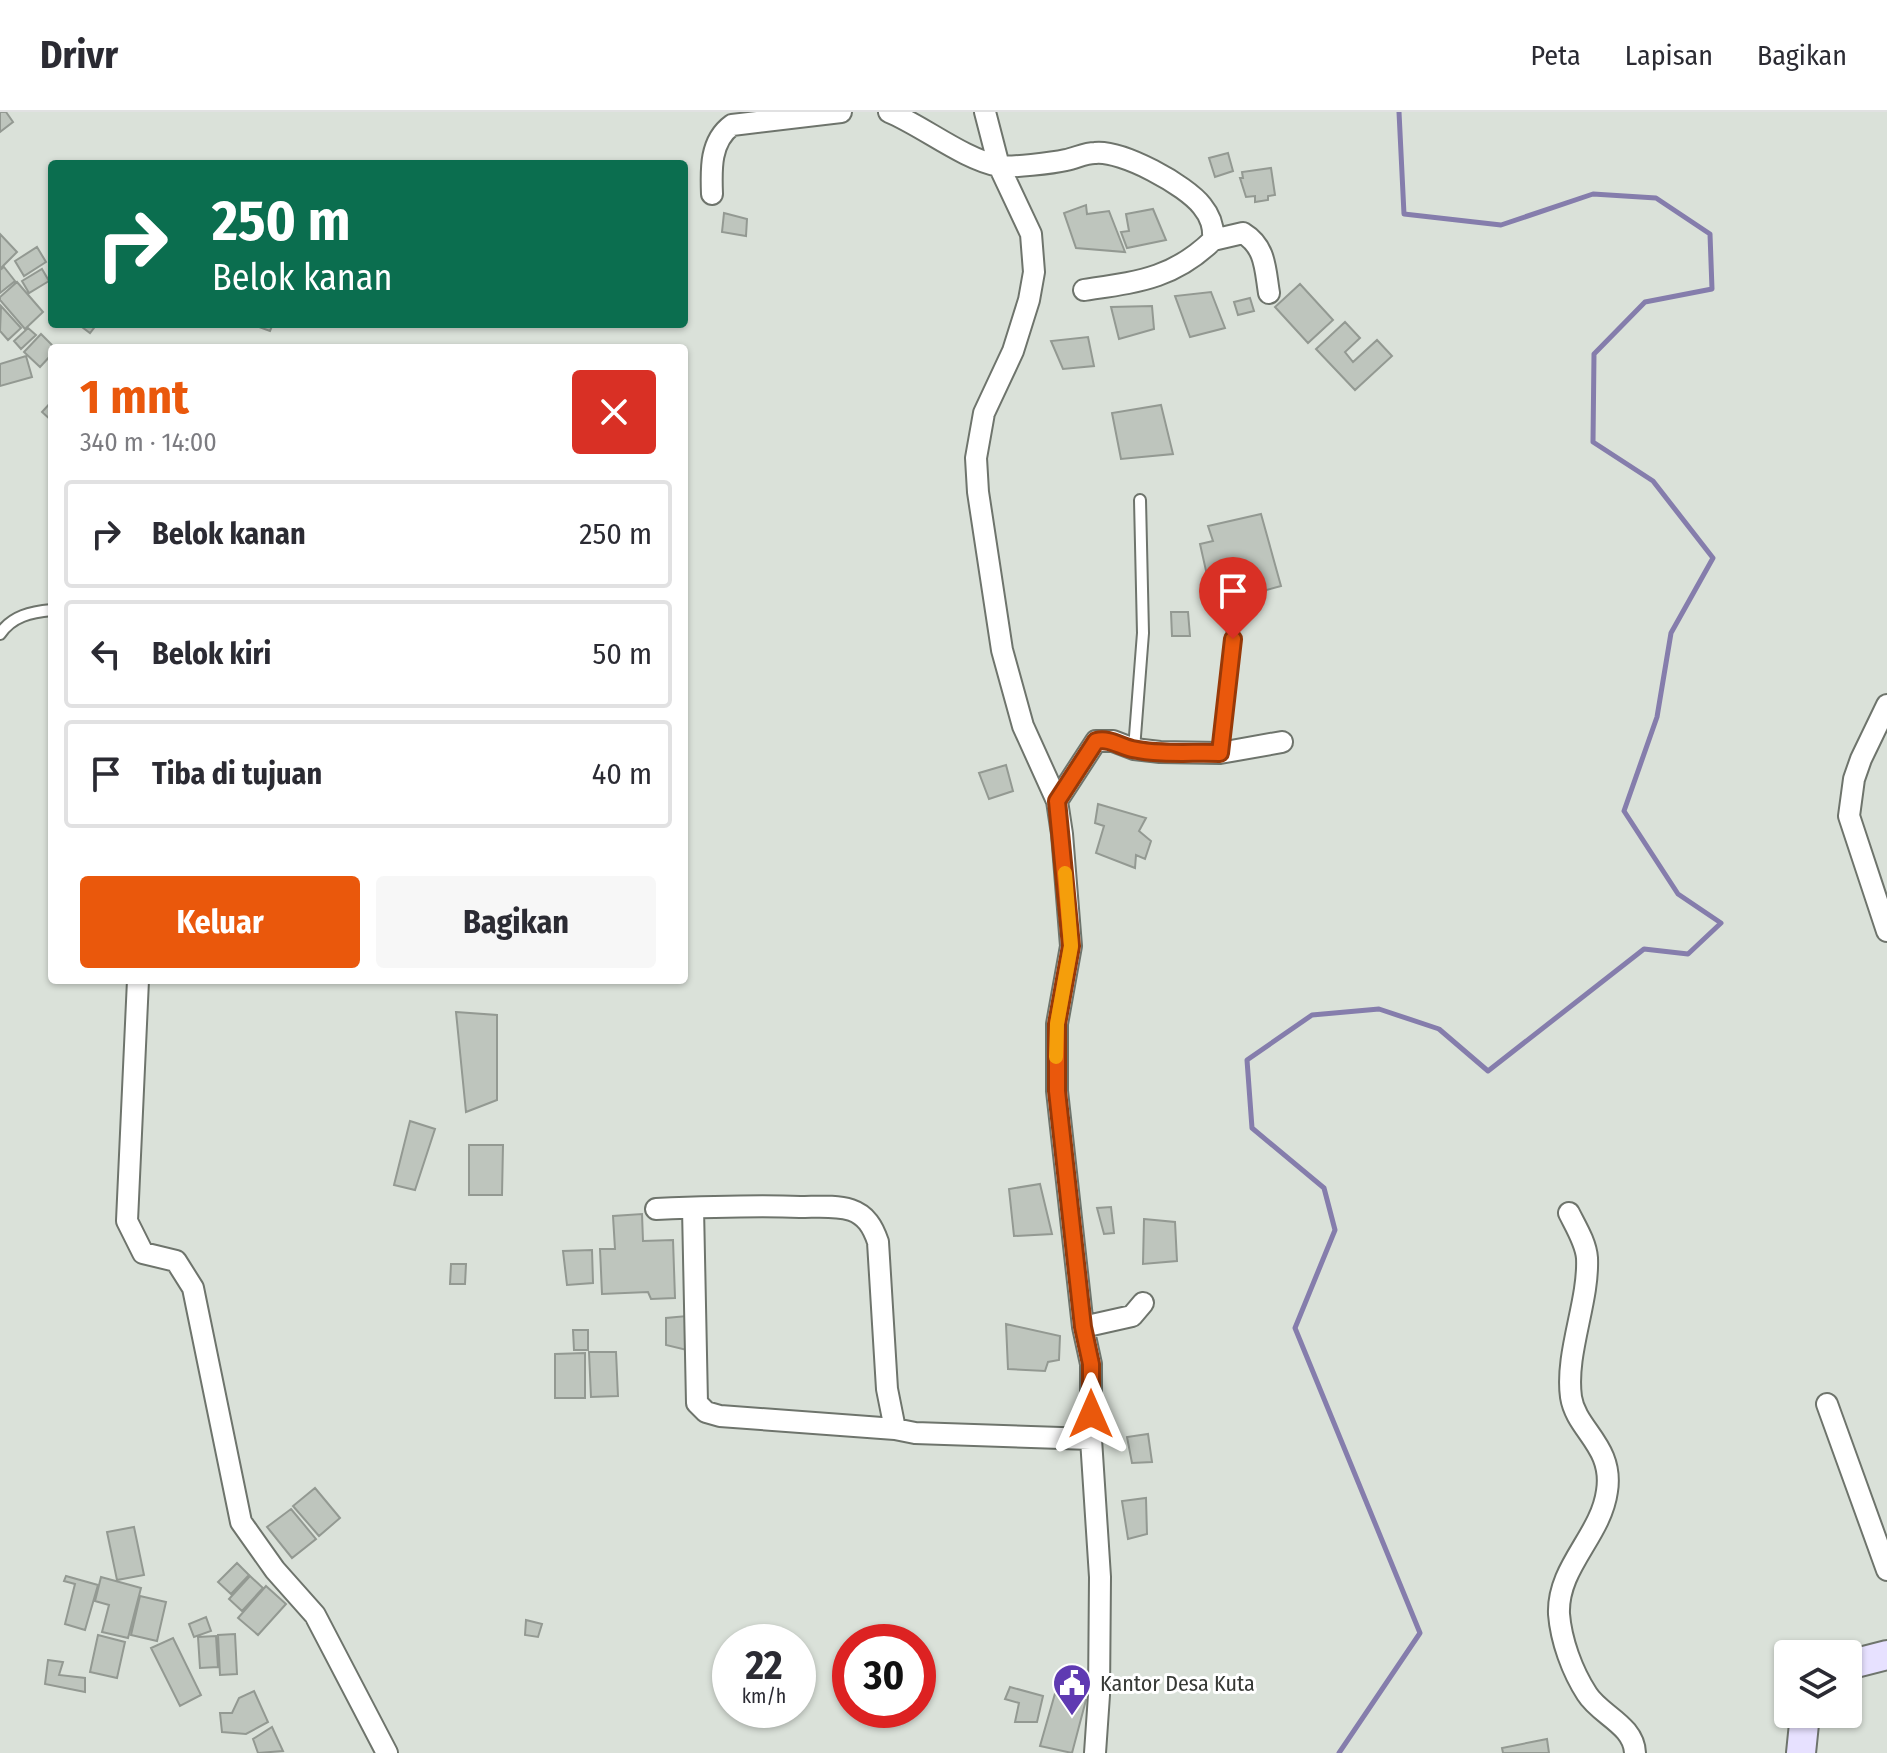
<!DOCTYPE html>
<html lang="id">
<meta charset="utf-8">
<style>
:root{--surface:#fff;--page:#f7f7f7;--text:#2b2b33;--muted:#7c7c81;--line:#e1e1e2;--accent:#ea580c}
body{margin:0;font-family:"Fira Sans Condensed",sans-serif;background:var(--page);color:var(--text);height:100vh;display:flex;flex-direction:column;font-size:30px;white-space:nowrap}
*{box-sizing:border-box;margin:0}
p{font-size:26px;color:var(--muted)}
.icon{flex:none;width:44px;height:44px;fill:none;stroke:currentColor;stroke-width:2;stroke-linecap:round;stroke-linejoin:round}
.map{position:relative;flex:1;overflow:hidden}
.drawer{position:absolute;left:48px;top:232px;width:640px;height:640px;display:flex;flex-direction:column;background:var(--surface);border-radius:8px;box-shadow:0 2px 6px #0004}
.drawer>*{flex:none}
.guide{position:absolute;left:48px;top:48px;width:640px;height:168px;border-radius:8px;box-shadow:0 2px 6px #0004;background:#0b6e4f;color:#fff;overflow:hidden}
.fabs{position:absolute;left:1774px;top:1528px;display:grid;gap:16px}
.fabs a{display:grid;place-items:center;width:88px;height:88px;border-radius:8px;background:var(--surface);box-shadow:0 2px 6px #0004;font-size:40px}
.speed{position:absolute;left:712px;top:1512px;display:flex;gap:16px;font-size:40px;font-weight:700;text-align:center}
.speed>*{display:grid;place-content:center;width:104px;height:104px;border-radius:50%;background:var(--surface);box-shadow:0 2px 6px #0004;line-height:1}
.speed small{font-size:20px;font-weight:400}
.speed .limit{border:12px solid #d22;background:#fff;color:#111}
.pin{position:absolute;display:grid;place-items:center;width:68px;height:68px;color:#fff;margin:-82px -34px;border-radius:50% 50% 50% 0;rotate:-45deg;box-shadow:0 0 8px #0007}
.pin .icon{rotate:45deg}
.me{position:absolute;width:88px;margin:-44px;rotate:0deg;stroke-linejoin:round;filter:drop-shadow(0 0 6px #0008)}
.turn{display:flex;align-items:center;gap:28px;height:168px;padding:0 32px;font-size:36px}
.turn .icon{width:104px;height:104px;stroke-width:2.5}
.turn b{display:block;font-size:56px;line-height:68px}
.round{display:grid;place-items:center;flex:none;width:84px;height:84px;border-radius:8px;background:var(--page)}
.headline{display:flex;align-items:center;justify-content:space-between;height:136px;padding:0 32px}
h1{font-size:48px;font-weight:700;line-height:60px;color:var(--accent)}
.primary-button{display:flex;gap:16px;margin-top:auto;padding:16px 32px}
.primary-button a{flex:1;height:92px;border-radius:8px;background:var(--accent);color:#fff;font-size:32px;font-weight:700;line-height:92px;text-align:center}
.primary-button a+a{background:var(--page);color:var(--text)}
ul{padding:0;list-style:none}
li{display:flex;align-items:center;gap:24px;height:108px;margin:0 16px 12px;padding:0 16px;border:4px solid var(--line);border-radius:8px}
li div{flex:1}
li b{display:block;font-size:30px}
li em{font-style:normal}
header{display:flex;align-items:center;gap:48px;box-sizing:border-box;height:112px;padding:0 40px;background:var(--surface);border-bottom:2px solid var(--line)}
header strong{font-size:38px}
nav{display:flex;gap:44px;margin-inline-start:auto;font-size:28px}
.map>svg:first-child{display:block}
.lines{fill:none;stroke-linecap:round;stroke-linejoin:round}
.stream{stroke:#857dac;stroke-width:5}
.building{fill:#bec5bd;stroke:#939992;stroke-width:2}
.lane-casing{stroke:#6e746c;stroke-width:14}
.street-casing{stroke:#6e746c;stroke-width:24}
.secondary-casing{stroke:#6e746c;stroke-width:32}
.lane{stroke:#fff;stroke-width:10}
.street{stroke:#fff;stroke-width:20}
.secondary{stroke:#e7e1ff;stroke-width:28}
.route-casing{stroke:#983908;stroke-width:20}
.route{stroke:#ea580c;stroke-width:14}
.slow{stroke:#f59e0b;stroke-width:14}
.labels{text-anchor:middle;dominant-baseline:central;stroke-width:6;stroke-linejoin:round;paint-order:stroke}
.poi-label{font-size:22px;fill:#363935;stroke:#fff;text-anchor:start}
</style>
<header>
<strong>Drivr</strong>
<nav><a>Peta</a><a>Lapisan</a><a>Bagikan</a></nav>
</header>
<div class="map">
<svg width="1887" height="1641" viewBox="0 0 1887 1641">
<rect width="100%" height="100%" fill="#dae1d9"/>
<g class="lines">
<path class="stream" d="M1339,1641L1420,1521L1295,1216L1335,1118L1324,1076L1252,1016L1247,948L1312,903L1379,897L1439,917L1488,959L1644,837L1688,842L1721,811L1678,782L1624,699L1657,605L1671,521L1713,446L1653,369L1593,330L1594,242L1645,190L1712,177L1710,122L1656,86L1593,82L1501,113L1404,102L1399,0"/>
</g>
<path class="building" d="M0,0H6L13,10L0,20Z
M1228,41L1233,59L1215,65L1209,46Z
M1271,56L1275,83L1268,84V88L1255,90V84L1246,85L1240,66H1243L1242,60Z
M1086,93L1087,102L1109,99L1125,140L1076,136L1064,101Z
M1153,97L1166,128L1127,136L1121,120L1129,119L1126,102Z
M724,101L747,107L746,124L722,120Z
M0,122L17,140L0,157Z
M37,135L46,150L24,164L15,149Z
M4,155L15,169L0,181V158Z
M42,157L49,169L29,181L22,169Z
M17,170L43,200L25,217L0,188V185Z
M1300,172L1333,208L1308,231L1275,195Z
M1211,180L1225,216L1190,225L1175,184Z
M1250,186L1254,199L1238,203L1234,190Z
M1,194L21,216L8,228L0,219Z
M1152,194L1154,217L1119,227L1111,195Z
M1345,210L1360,226L1345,240L1353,250L1377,228L1392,244L1355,278L1316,237Z
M78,212H97L90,221Z
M251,212H273L270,219Z
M28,216L36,223L21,237L14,229Z
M41,222L55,236H52V242L40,255L24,240Z
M1088,225L1094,254L1063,257L1051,229Z
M26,244L32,265L0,274V252Z
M52,289V309L42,300Z
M1161,293L1173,342L1121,347L1112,301Z
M1261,402L1281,474L1226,489L1225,479L1211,481L1200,432L1213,429L1208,414Z
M1171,500H1188L1190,524H1172Z
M1006,653L1013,679L989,687L979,661Z
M1098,692L1146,706L1139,719L1151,729L1145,747L1136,743L1135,756L1096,741L1104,714L1095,711Z
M456,900L497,903V988L466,1000Z
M410,1009L435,1017L415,1078L394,1073Z
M469,1033H503L502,1083H469Z
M1040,1072L1052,1122L1014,1124L1009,1077Z
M1111,1095L1114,1121L1104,1122L1097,1096Z
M642,1102L643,1129L673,1128L675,1186L651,1187L648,1180L602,1182L600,1137H615L613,1104Z
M1144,1107L1175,1110L1177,1149L1143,1152Z
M592,1138L593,1171L567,1173L563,1139Z
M451,1152H466L465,1172H450Z
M687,1204L691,1239L666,1233V1206Z
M1006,1212L1060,1224L1059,1248L1048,1250L1045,1259L1008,1257Z
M573,1218H588V1238H574Z
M589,1240H616L618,1284L591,1285Z
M585,1241V1286H555V1242Z
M1148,1322L1152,1350L1132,1351L1127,1325Z
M315,1376L340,1406L319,1424L293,1394Z
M1146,1386L1147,1422L1128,1427L1122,1389Z
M291,1397L316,1427L292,1446L267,1415Z
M134,1415L144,1463L117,1468L107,1420Z
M237,1451L249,1463L231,1482L218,1470Z
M66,1464L98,1473L85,1518L65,1512L75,1472L64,1469Z
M250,1464L263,1476L242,1499L229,1487Z
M101,1465L141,1476L128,1526L102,1520L109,1493L95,1489Z
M266,1474L286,1492L258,1523L238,1506Z
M140,1484L166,1490L157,1529L131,1523Z
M206,1505L211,1519L194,1525L189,1512Z
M526,1508L542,1512L538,1525L525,1523Z
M235,1522L237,1562L220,1563L218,1523Z
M98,1523L125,1530L117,1566L90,1560Z
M216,1524L218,1555L200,1556L198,1525Z
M173,1526L201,1583L180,1594L151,1536Z
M48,1548L63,1550L59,1563L85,1566V1580L45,1572Z
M1010,1575L1043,1584L1037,1610H1015L1019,1591L1005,1587Z
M1056,1578L1086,1588L1072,1641L1040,1634Z
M254,1579L268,1610L246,1622L222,1620L220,1601H232L239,1586Z
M272,1615L283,1639L258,1641L253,1627Z
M1547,1627L1549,1641H1503L1502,1636Z"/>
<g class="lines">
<g class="lane-casing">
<path id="lane" d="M0,522C12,504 31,500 52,498
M1134,637L1143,521L1140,388
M1220,641L1233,527L1231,497"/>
</g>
<g class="street-casing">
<path id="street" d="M889,0C923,14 963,47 999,54C1010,56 1053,51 1066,48C1076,46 1085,41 1095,41C1122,38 1186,73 1202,94C1211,105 1214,115 1213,128C1173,167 1137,170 1084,178
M985,0L999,54L1031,122L1034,160L1029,188L1013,239L984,301L976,346L978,380L1002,538L1023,614L1057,689L1062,722L1071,834L1057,912V979L1083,1215L1091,1252V1327L1100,1465L1099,1583L1095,1641
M712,82C711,57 710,29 732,13L841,0
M1213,128L1243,121C1266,135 1265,157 1269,181
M1887,593L1861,647L1854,667L1849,704L1887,819
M1057,689L1096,629H1113L1134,637L1160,640L1220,641L1282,630
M138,868L127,1109L143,1141L176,1149L193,1176L241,1410L275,1458L315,1503L387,1641
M693,1096L697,1291L706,1300L720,1304L895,1317
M656,1097C704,1095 752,1093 800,1095C817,1095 835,1093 851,1098C866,1103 873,1115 878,1130L887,1277L895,1317L915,1321L1091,1327
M1569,1101C1576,1115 1586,1131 1587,1146C1589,1190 1565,1241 1571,1285C1576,1318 1614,1334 1607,1379C1601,1424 1557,1455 1559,1502C1561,1528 1572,1559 1587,1582C1600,1603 1634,1613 1635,1641
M1083,1215L1132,1204L1143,1191
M1827,1292L1887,1458"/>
</g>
<g class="secondary-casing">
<path id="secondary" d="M1848,1553L1887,1543
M1801,1641L1805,1602"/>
</g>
<use href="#lane" class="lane"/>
<use href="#street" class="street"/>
<use href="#secondary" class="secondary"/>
</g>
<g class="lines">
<g class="route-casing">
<path id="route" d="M1091,1302V1252L1083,1215L1057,979V912L1071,834L1057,689L1096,629C1110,626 1119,634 1132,637C1160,643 1191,640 1220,641L1233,527"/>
</g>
<use href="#route" class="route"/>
<path class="slow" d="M1056,945L1057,912L1071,834L1065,761"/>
</g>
<defs>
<g id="civic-pin" transform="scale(2)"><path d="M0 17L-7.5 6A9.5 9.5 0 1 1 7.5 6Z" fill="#5f3ab2" stroke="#fff"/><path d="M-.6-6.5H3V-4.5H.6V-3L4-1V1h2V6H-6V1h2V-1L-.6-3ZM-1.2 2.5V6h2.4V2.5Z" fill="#fff"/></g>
</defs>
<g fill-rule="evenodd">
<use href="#civic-pin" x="1072" y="1571"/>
</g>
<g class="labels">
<g class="poi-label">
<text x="1100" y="1571">Kantor Desa Kuta</text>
</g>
</g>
</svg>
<div class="fabs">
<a><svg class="icon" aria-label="layers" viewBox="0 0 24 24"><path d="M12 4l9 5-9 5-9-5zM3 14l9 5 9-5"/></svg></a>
</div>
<div class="speed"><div>22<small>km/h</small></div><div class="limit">30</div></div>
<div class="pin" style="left:1233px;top:527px;background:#d93025"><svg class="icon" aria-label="arrive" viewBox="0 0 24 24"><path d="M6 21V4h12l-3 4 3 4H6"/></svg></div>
<svg class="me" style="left:1091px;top:1302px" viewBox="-20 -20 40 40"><path d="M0-17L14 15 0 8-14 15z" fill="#ea580c" stroke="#fff" stroke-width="4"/></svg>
<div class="guide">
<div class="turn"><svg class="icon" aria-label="right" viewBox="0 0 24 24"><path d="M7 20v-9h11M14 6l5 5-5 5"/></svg><div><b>250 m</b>Belok kanan</div></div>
</div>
<section class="drawer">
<div class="headline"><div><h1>1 mnt</h1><p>340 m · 14:00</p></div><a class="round" style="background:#d93025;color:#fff"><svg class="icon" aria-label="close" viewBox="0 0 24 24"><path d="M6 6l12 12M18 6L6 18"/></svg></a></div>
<ul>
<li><svg class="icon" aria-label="right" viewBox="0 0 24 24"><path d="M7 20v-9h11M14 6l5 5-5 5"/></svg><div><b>Belok kanan</b></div><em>250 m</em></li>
<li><svg class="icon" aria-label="left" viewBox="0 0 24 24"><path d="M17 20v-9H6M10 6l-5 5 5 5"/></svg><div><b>Belok kiri</b></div><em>50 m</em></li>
<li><svg class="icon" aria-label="arrive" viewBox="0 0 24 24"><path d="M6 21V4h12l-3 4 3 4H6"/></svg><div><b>Tiba di tujuan</b></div><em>40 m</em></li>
</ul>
<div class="primary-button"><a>Keluar</a><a>Bagikan</a></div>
</section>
</div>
